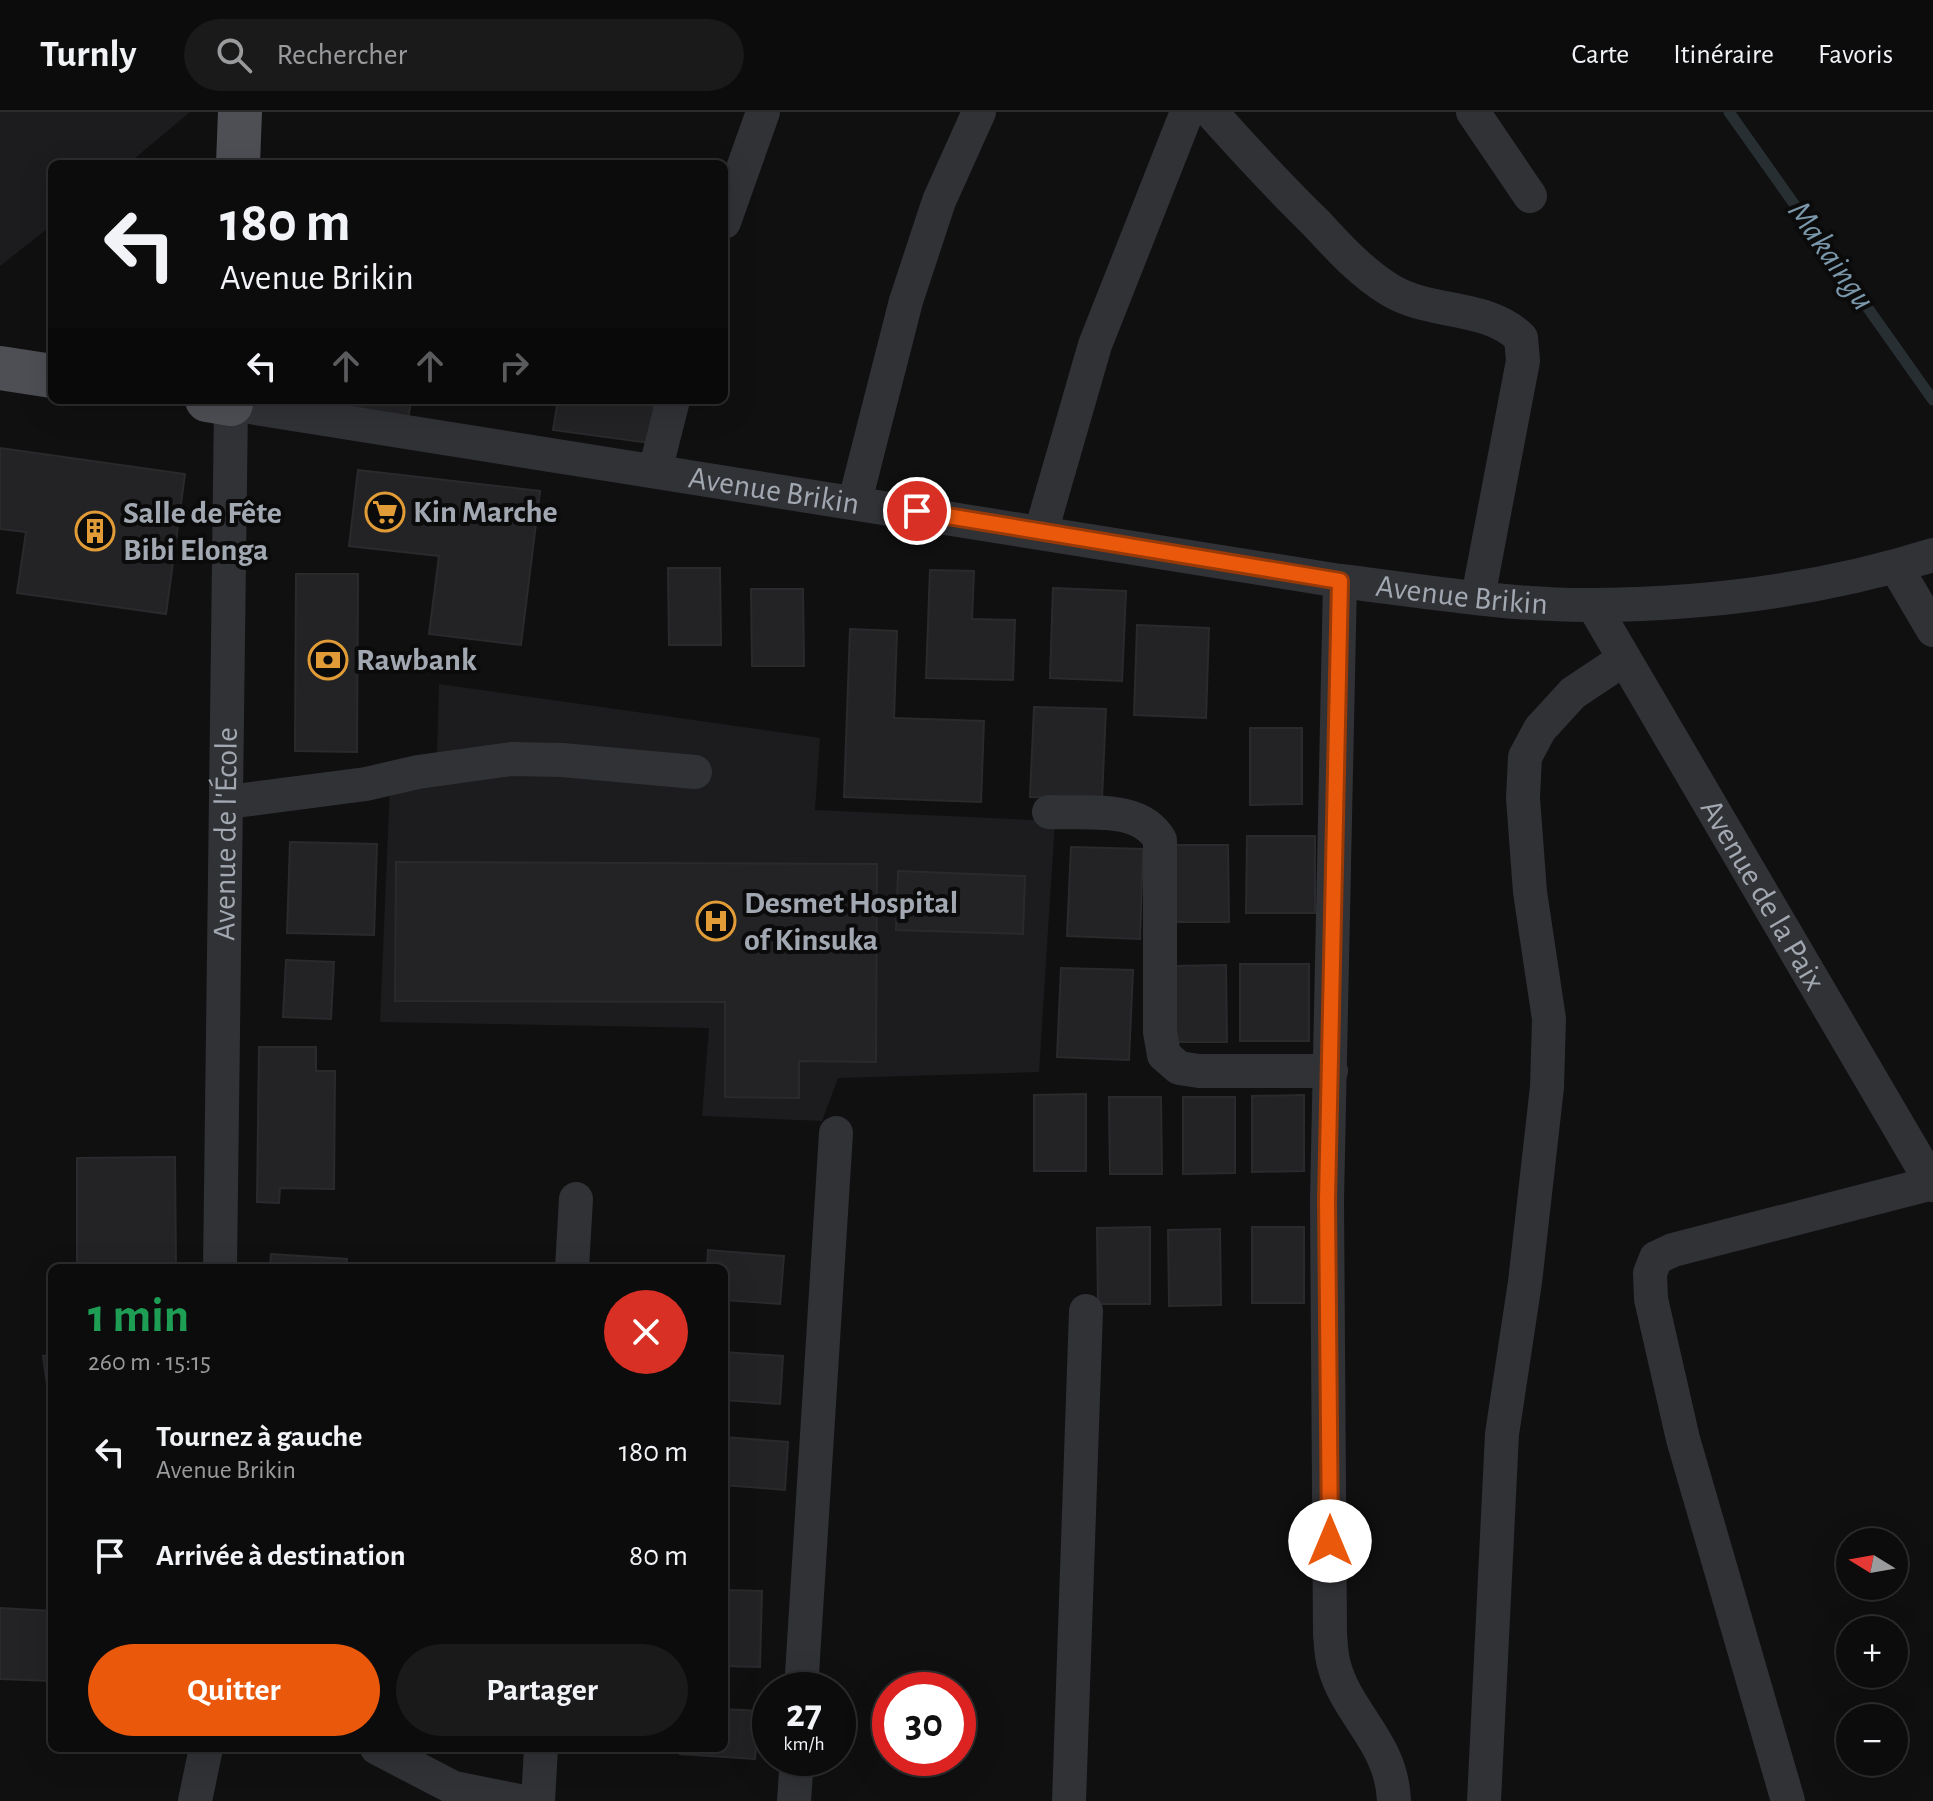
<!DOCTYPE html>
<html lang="fr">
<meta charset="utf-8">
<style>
:root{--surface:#0c0c0d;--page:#1a1a1b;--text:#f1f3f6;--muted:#9a9b9d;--line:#2c2c2e;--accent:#ea580c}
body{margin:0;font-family:"Alegreya Sans",sans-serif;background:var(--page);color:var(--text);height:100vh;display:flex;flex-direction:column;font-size:30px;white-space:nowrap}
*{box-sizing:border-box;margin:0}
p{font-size:26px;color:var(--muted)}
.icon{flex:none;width:44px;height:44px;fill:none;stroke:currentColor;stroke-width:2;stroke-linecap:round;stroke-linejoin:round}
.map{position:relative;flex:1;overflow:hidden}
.sheet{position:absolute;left:48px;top:1152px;width:680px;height:488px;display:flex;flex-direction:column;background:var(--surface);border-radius:12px;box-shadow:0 8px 32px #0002,0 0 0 2px var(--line)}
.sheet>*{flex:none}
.guide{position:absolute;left:48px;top:48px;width:680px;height:244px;border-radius:12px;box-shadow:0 8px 32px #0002,0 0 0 2px var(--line);background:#0c0c0d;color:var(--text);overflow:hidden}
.needle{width:52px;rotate:281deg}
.fabs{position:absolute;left:1836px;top:1416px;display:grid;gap:16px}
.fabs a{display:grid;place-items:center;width:72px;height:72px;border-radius:50%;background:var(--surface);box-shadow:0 8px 32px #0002,0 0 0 2px var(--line);font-size:40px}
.speed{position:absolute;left:752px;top:1560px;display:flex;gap:16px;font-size:40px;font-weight:700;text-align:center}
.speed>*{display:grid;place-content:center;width:104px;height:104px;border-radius:50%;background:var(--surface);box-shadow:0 8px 32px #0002,0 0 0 2px var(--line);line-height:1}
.speed small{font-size:20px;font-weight:400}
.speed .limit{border:12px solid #d22;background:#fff;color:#111}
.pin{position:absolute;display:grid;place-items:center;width:68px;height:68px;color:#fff;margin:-34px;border:4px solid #fff;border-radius:50%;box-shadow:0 2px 8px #0007}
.me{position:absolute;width:88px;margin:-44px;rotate:0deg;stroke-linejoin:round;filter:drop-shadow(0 0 6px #0008)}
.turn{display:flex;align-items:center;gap:28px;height:168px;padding:0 40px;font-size:36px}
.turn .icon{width:104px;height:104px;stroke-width:2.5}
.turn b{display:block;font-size:56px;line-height:68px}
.lanes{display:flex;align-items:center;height:76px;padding:0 40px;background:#0003;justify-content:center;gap:40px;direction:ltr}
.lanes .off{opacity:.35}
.round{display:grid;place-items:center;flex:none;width:84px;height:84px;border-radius:42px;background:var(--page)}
.head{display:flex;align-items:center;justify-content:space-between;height:136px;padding:0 40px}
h1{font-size:48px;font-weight:700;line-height:60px;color:#1e9e55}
.cta{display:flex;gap:16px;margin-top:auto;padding:16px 40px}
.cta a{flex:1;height:92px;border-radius:48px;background:var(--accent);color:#fff;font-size:32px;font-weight:700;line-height:92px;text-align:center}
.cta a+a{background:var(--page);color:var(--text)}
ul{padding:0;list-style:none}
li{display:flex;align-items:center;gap:24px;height:104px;padding:0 40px}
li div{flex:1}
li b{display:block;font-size:30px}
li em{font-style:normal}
header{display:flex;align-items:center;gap:48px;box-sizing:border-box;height:112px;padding:0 40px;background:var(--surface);border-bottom:2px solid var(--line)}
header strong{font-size:38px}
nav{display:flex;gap:44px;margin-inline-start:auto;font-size:28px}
.search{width:560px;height:72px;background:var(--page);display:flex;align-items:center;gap:20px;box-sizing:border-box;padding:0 28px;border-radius:44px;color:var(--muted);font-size:30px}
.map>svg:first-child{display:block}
.built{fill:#1c1c1e}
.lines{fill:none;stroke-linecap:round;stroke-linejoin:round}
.stream{stroke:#272f33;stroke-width:11}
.building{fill:#232325;stroke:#2a2a2d;stroke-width:2}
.minor{stroke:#313236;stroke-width:34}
.major{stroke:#4d4f54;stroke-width:44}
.route-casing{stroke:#983908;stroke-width:20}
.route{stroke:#ea580c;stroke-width:14}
.labels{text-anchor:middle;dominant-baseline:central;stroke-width:8;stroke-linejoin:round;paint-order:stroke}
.street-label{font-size:32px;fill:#a2a8b1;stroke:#0b0b0c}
.poi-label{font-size:32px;font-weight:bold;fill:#a2a8b1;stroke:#0b0b0c;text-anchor:start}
.water-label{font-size:34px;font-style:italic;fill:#7b97aa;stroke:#0b0b0c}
</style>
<header>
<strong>Turnly</strong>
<div class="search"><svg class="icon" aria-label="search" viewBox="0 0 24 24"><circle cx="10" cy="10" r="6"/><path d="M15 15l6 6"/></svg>Rechercher</div>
<nav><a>Carte</a><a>Itinéraire</a><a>Favoris</a></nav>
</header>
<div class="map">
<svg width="1933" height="1689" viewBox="0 0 1933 1689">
<rect width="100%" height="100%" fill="#101011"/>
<path class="built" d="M0,0H190L128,52H52V113L0,154Z
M439,572L820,626L815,698L1055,709L1039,960L838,966L822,1009L702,1004L709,916L380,910L391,649L437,641Z"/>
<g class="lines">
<path class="stream" d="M1729,0L1933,288"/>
</g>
<path class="building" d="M350,288H411L408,308L348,299Z
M558,288H655L649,331L553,318Z
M0,336L185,362L166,502L17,481L26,420L0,417Z
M358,358L540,379L521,533L429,522L439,444L349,434Z
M668,456H720L721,533H669Z
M930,458L974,459L972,507L1015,508L1013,568L926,566Z
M296,462H358L357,640L295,639Z
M1053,476L1126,479L1122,569L1050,566Z
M751,477H803L804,554H752Z
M1137,513L1209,516L1206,606L1134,603Z
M850,517L897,519L894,606L984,609L981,690L844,685Z
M1034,595L1106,597L1102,687L1030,685Z
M1250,616H1302V692L1250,693Z
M1247,724H1315V801H1246Z
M290,730L377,732L374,823L287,821Z
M1176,733H1228L1229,810H1176Z
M1071,735L1143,737L1140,827L1067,824Z
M396,750L877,752L876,950L799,949V986L725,985V890L395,889Z
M898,759L1025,764L1023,822L896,818Z
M286,848L334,850L331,907L283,905Z
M1240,852H1309V929H1240Z
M1226,853L1227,930H1175L1174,854Z
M1061,856L1133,858L1129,948L1057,945Z
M259,935H316V959H335L334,1077L280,1076L279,1091L257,1090Z
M1086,982V1059H1034V983Z
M1304,983V1059L1252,1060V984Z
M1109,985H1161L1162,1062H1110Z
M1183,985H1235V1061L1183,1062Z
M175,1045L176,1156H77V1046Z
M1150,1115V1192H1098L1097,1116Z
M1252,1115H1304V1191H1252Z
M1220,1117L1221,1193L1169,1194L1168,1118Z
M708,1138L784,1144L780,1192L724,1188V1156H707Z
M271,1142L347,1147L346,1156H270Z
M724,1240L783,1244L780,1292L724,1288Z
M52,1243V1309L43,1244Z
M724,1325L788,1330L785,1378L724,1373Z
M724,1478L762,1479L760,1555L724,1554Z
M0,1496L52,1499V1569L0,1567Z
M724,1597L759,1599L755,1647L680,1642V1636H724Z"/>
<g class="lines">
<g class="minor">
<path d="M1211,0C1245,38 1280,76 1317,112C1339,136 1362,161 1390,178C1431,203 1487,192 1521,226L1523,249L1478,485"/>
<path d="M1473,0L1530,84"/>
<path d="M724,110L763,0"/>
<path d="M655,359L673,288"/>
<path d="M855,389L906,189L939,89L979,0"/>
<path d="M1041,420L1095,233L1187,0"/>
<path d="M1896,455L1933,518"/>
<path d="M1340,469L1327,1088L1330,1522C1331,1532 1331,1543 1334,1553C1347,1603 1392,1630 1394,1689"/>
<path id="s1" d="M1593,493L1933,1073"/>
<path d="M228,690L366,672L418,660L511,647L562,648L695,660"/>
<path d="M1049,700C1085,702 1140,692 1160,728V920L1164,943L1179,956L1199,959H1331"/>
<path id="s2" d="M220,1156L231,292L1340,469C1424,479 1511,494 1595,493C1712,492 1822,478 1933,443"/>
<path d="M572,1156L576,1087"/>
<path d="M801,1578L836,1021"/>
<path d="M377,1636L454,1676L519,1689"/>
<path d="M195,1689L206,1636"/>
<path d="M538,1689L541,1636"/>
<path d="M794,1689L797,1646"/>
<path d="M1069,1689L1086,1199"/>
<path d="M1484,1689L1502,1322L1525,1170L1547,975L1549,907L1530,780L1523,686L1525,645L1540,617L1573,581L1624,547"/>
<path d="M1788,1689L1683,1327L1651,1187L1650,1161L1656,1146L1673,1138L1933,1071"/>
</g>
<path class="major" d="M238,52L240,0
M0,256L52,264
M207,288L231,292V288"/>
</g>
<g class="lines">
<g class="route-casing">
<path id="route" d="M917,399L1340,469L1327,1088L1330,1429"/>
</g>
<use href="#route" class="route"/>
</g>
<defs>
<g id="supermarket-ring" transform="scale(2)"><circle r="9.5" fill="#0b0b0c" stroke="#e19c37" stroke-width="1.5"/><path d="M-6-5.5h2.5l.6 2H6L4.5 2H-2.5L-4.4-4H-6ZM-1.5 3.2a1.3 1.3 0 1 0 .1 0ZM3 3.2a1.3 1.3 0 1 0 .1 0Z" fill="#e19c37"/></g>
<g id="building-ring" transform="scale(2)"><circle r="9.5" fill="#0b0b0c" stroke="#e19c37" stroke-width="1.5"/><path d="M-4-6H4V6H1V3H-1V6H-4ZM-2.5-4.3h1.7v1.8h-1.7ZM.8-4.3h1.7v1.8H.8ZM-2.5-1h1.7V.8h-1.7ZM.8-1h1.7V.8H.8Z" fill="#e19c37"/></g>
<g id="bank-ring" transform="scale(2)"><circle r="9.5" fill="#0b0b0c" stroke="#e19c37" stroke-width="1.5"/><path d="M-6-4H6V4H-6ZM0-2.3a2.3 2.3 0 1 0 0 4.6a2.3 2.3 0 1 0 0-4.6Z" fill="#e19c37"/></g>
<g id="hospital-ring" transform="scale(2)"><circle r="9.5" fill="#0b0b0c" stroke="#e19c37" stroke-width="1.5"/><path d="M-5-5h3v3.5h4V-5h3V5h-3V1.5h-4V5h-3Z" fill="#e19c37"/></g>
</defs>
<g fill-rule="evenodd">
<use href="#supermarket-ring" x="385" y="400"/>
<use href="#building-ring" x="95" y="419"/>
<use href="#bank-ring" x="328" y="548"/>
<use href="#hospital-ring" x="716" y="809"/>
</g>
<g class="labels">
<g class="street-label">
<text stroke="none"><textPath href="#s2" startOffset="1414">Avenue Brikin</textPath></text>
<text stroke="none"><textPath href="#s2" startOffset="2110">Avenue Brikin</textPath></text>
<text stroke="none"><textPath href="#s2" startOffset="434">Avenue de l'École</textPath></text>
<text stroke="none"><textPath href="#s1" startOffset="336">Avenue de la Paix</textPath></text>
</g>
<g class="poi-label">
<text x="413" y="400">Kin Marche</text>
<text x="123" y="401">Salle de Fête<tspan x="123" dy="37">Bibi Elonga</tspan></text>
<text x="356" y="548">Rawbank</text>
<text x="744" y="791">Desmet Hospital<tspan x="744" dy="37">of Kinsuka</tspan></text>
</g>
<g class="water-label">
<text transform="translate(1831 144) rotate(55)">Makaingu</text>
</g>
</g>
</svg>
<div class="fabs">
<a><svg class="needle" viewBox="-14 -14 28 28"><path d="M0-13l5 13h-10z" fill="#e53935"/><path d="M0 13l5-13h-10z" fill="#9a9b9d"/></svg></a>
<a>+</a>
<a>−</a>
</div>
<div class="speed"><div>27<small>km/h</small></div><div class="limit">30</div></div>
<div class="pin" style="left:917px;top:399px;background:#d93025"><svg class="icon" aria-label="arrive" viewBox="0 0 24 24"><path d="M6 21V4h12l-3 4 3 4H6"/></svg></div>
<svg class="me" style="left:1330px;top:1429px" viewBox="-20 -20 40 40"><circle r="19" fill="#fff"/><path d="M0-13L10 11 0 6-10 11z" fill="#ea580c"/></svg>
<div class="guide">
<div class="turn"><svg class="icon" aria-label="left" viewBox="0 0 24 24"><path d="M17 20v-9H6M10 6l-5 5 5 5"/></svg><div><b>180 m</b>Avenue Brikin</div></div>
<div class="lanes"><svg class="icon" aria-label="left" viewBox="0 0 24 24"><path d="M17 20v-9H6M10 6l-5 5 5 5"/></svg><svg class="icon off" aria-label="ahead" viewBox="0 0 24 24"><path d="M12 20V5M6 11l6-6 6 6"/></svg><svg class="icon off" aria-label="ahead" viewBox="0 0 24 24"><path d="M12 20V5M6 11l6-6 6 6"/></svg><svg class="icon off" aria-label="right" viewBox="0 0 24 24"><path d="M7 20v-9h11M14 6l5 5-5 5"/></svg></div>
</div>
<section class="sheet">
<div class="head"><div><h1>1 min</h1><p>260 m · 15:15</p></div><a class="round" style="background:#d93025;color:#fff"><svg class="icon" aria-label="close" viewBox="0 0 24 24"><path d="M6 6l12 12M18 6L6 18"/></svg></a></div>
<ul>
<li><svg class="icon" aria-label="left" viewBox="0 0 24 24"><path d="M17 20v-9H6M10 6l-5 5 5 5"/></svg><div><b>Tournez à gauche</b><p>Avenue Brikin</p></div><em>180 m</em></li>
<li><svg class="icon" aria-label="arrive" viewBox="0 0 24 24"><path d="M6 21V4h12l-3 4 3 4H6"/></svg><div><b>Arrivée à destination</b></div><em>80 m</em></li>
</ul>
<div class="cta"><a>Quitter</a><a>Partager</a></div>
</section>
</div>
